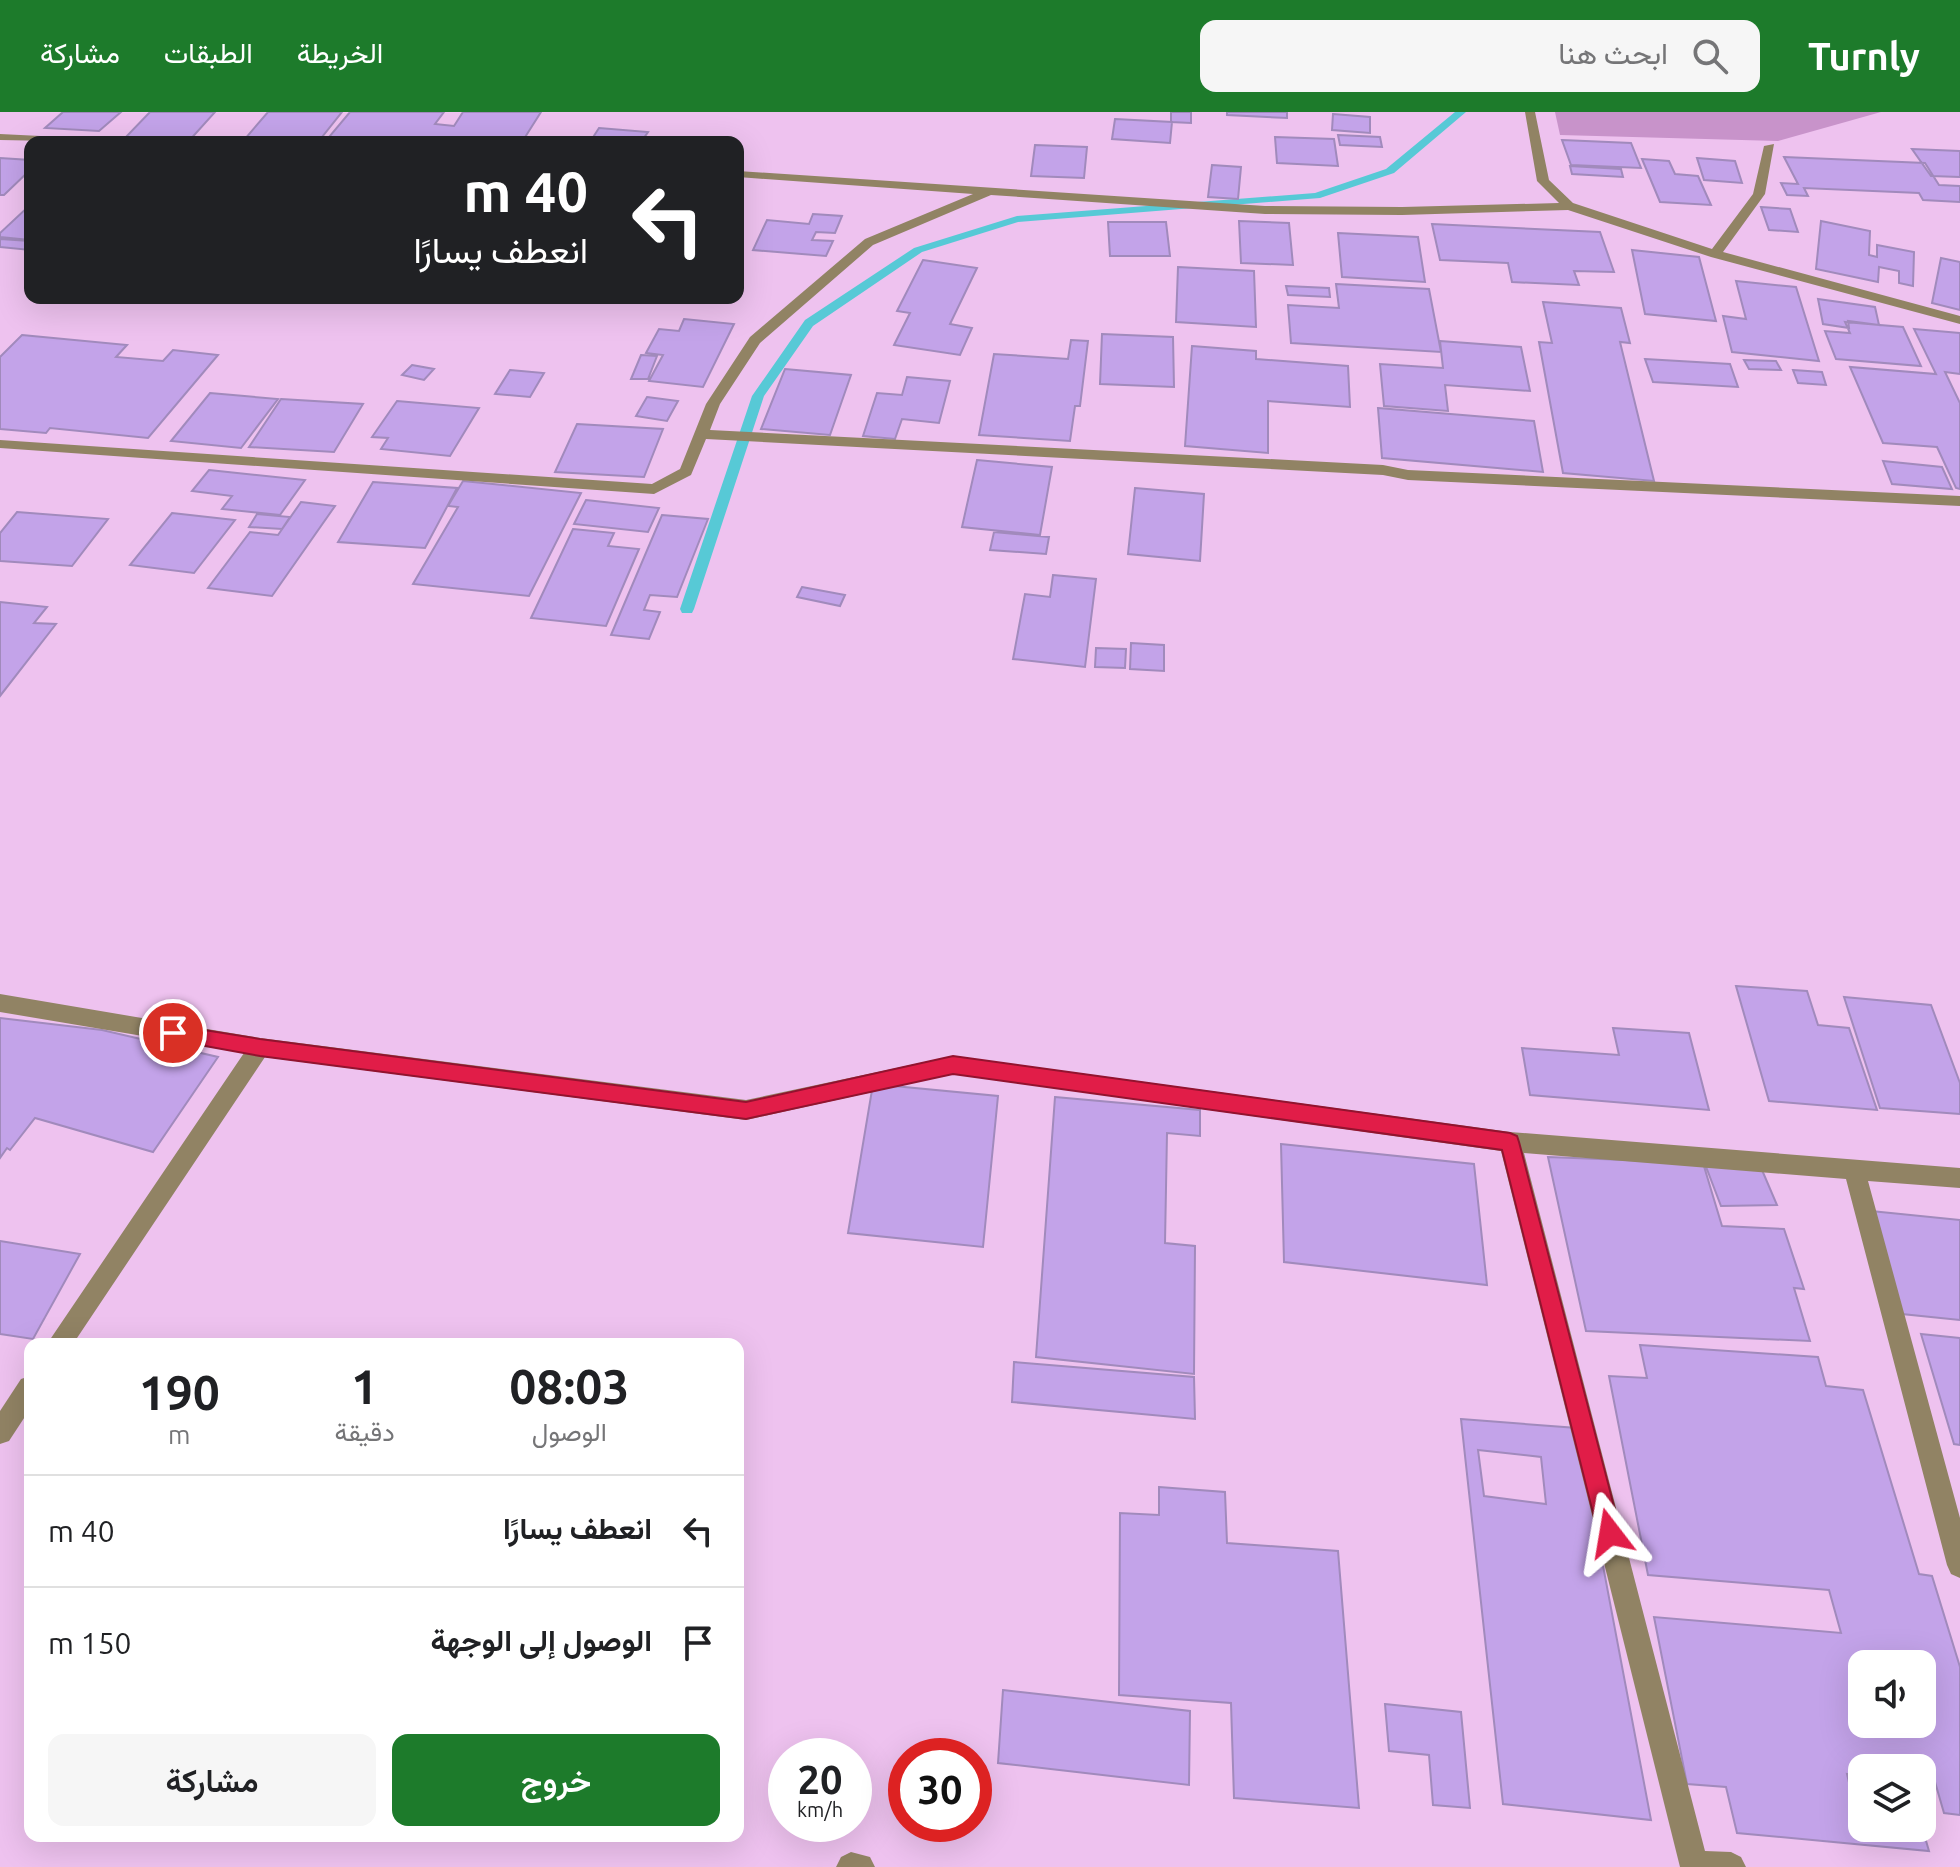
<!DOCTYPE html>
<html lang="ar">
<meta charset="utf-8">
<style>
:root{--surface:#fff;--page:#f6f6f6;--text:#202124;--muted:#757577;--line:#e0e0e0;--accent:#1d7b2b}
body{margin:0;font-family:Ubuntu,Vazirmatn,sans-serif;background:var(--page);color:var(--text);direction:rtl;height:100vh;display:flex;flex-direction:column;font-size:30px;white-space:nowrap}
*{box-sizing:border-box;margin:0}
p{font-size:26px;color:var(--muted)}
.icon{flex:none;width:44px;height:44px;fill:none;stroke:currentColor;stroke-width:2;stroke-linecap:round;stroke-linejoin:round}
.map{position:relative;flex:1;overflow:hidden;direction:ltr}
.drawer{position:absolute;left:24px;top:1226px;width:720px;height:504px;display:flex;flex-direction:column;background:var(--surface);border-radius:16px;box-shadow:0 8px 32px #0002;direction:rtl}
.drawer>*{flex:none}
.top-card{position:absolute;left:24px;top:24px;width:720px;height:168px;border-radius:16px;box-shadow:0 8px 32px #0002;direction:rtl;background:#202124;color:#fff;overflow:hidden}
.tools{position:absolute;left:1848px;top:1538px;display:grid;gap:16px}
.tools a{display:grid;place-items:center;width:88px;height:88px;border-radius:16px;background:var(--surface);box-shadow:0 8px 32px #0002;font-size:40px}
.speed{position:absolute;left:768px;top:1626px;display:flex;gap:16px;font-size:40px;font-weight:700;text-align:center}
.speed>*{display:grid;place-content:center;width:104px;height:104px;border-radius:50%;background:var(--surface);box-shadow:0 8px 32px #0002;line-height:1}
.speed small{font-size:20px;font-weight:400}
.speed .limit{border:12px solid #d22;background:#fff;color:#111}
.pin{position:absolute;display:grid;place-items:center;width:68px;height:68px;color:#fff;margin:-34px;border:4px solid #fff;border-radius:50%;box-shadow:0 2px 8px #0007}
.me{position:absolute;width:88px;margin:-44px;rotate:346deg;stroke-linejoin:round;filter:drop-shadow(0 0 6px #0008)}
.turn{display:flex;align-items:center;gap:28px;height:168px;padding:0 24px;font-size:36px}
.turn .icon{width:104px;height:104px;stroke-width:2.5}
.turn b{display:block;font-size:56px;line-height:68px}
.eta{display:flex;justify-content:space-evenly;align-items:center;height:136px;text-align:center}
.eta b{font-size:48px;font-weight:600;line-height:56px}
.action{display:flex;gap:16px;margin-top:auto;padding:16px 24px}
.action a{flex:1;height:92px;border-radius:16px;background:var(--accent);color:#fff;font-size:32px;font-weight:600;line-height:92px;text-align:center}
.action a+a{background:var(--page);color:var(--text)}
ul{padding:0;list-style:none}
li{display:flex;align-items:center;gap:24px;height:112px;padding:0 24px;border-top:2px solid var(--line)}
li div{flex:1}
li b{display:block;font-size:30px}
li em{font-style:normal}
header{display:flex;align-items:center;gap:48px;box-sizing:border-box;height:112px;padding:0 40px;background:var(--accent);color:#fff}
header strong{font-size:38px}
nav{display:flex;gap:44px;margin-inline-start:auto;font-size:28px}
.search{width:560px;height:72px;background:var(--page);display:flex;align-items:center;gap:20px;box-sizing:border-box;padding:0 28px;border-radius:16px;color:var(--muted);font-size:30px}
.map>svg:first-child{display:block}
.green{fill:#c893ca}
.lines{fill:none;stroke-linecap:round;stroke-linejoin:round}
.stream{fill:#57c9d6;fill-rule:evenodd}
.building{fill:#c3a3e9;stroke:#a18abc;stroke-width:2;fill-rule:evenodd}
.minor{fill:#918364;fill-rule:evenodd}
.route{fill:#e11d48;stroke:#92132f;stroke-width:2}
</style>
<header>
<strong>Turnly</strong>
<div class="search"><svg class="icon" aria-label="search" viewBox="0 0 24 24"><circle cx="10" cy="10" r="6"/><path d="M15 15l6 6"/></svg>ابحث هنا</div>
<nav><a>الخريطة</a><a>الطبقات</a><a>مشاركة</a></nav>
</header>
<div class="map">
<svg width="1960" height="1755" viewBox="0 0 1960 1755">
<rect width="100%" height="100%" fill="#eec2ef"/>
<path class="green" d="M1555,0H1881L1778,29L1560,23Z"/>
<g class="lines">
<path class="stream" d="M1455,0H1466L1394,61L1320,86L1018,110L922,140L813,214L764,284L694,497L692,501H682L680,497L752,284L805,208L914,136L1017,104L1315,81L1386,57Z"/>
</g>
<path class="building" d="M63,0H121L99,19L45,16Z
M150,0H215L188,30L123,28Z
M268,0H342L318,30L244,28Z
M350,0H444L435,12L454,14L463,0H541L522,30L413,27L411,30H345L348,26L329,25Z
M1171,0H1191V11L1171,10Z
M1227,0H1287V6L1227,3Z
M1333,2L1370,5V21L1332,18Z
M1115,7L1172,10L1170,31L1112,27Z
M599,16L648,20L641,30H590Z
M1338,23L1380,25L1382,35L1340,33Z
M1275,25L1334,27L1338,54L1277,51Z
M1562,28L1631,31L1641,56L1571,53Z
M1035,33L1087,35L1084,66L1031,64Z
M1912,37L1960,39V65L1931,64Z
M1784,45L1925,51L1939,73L1960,74V90L1923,88L1919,81L1804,76L1808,84L1787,83L1781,71L1798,72Z
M0,46L30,48V58L4,83H0Z
M1697,46L1735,49L1742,71L1704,68Z
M1642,47L1669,49L1675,62L1698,64L1711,93L1660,90Z
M1212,53L1241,55L1238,87L1208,85Z
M1570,54L1621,57L1623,65L1572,62Z
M30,93V128L0,125V121Z
M1761,95L1790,97L1798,120L1769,118Z
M813,102L842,104L835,121L816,120L812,128L833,129L826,144L753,138L767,108L809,112Z
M1239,109L1289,111L1293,153L1241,151Z
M1821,109L1870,119L1869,143L1877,145V133L1914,140L1913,174L1899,171V159L1879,155L1878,170L1816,157Z
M1108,110H1166L1170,144H1110Z
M1432,112L1600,120L1614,160L1574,159L1579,173L1512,170L1508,151L1440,148Z
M1338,121L1418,125L1425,170L1342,165Z
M0,127L30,129V138L0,135Z
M1632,138L1699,145L1716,209L1645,202Z
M1941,146L1960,150V198L1932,191Z
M923,148L977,156L950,212L972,216L960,243L894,233L910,201L897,199Z
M1178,155L1254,159L1256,215L1176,210Z
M1736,169L1796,175L1819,249L1732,240L1723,204L1746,207Z
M1336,172L1429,177L1441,240L1291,231L1288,193L1339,196Z
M1286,174L1329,176L1330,185L1288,183Z
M1818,187L1875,195L1879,213L1848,209L1849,216L1823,212Z
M1543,190L1621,196L1630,231L1620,230L1654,369L1563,361L1539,230L1552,231Z
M684,207L734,212L703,275L649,269L663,243L646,241L659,217L679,219Z
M1845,210L1903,215L1921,254L1836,247L1825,219L1850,221Z
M1914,217L1960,221V262L1945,260L1960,291V377L1956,376L1937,335L1883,331L1850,255L1936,262Z
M1102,222L1173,225L1174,275L1100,272Z
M22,223L127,233L116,245L163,249L173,238L218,243L148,326L50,316L46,321L0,317V245Z
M1071,228L1088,229L1080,294H1075L1070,329L979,323L994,242L1068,247Z
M1440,229L1521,235L1530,279L1445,273L1448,299L1384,294L1380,252L1443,256Z
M1192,234L1256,239V247L1348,254L1350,295L1268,289V341L1185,334Z
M641,243L657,244L648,267H631Z
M1645,247L1730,252L1738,275L1653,270Z
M1744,248L1776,249L1781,258L1749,257Z
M412,253L434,257L424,268L402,263Z
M785,257L851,263L830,323L761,317Z
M510,258L544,261L530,285L495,282Z
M1793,258L1822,260L1826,273L1798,271Z
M907,265L950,269L939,311L902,307L895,327L863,324L877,281L902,283Z
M210,281L278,287L241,336L171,329Z
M647,285L678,289L667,309L636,304Z
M281,287L363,292L334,340L249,335Z
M397,289L479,296L450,344L381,337L388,326L372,325Z
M1378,296L1534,309L1543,360L1382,346Z
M577,312L663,317L644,365L555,360Z
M977,348L1052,355L1040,423L962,415Z
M1883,349L1942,355L1952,377L1892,372Z
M209,358L305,368L280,403L222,397L232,384L192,379Z
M463,369L581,381L529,484L413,472L458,395L448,394Z
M373,370L457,376L425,436L338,430Z
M1135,376L1204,382L1200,449L1128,442Z
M586,388L659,396L648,420L574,412Z
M301,390L335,394L272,484L208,476L250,420L278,423Z
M17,400L108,407L72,454L0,449V421Z
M172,401L235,408L194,461L130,453Z
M257,402L290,405L282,417L249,415Z
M662,403L708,407L677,485L650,483L644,498L660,500L649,527L611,523Z
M573,417L614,421L608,434L639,437L606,514L531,506Z
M994,420L1049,425L1046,442L990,438Z
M1053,463L1096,467L1085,555L1013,547L1025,482L1050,485Z
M802,475L845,483L840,494L797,485Z
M0,490L47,495L34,511L56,512L0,584Z
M1131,531L1164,533V559L1130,557Z
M1096,536L1126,537L1125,556L1095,555Z
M1736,874L1807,879L1818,913L1849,916L1877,998L1769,989Z
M1844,885L1931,893L1960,971V1002L1880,996Z
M0,906L102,918L218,945L153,1040L35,1006L10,1038L7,1036L0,1046Z
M1613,916L1689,921L1709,998L1530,983L1522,936L1619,943Z
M873,972L998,984L983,1135L848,1121Z
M1055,985L1200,998V1024L1167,1021L1165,1131L1195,1134L1194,1262L1036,1245Z
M1281,1032L1474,1052L1487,1173L1284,1150Z
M1548,1045L1703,1051L1722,1114L1784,1117L1804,1177L1794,1176L1810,1229L1586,1219Z
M1759,1051L1777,1093L1721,1094L1705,1052Z
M1871,1099L1960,1108V1208L1902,1202Z
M0,1129L80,1142L33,1227L0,1222Z
M1921,1222L1960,1226V1333L1954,1332Z
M1640,1233L1818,1245L1826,1274L1863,1278L1919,1462L1932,1464L1960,1555V1703L1944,1701L1935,1670L1922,1669V1656H1862V1664L1847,1662L1856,1700H1862V1716L1922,1715L1929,1739L1737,1721L1726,1675L1687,1672L1654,1505L1841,1521L1829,1478L1648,1463L1609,1264L1647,1266ZM1862,1552H1922V1612H1862Z
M1014,1250L1194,1265L1195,1307L1012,1290Z
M1461,1307L1577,1316L1651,1708L1503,1692Z
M1478,1338L1541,1345L1546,1392L1484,1384Z
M1159,1375L1225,1380L1227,1431L1338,1439L1359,1696L1234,1686L1231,1591L1119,1583L1120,1401L1159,1403Z
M1003,1578L1190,1599L1189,1673L998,1651Z
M1385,1592L1461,1600L1470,1696L1433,1693L1429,1643L1389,1639Z"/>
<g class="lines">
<path class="minor" d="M1525,0H1535L1549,68L1573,91L1712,137L1753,82L1764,34L1774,32L1765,82L1723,140L1960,204V212L1711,145L1568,98L1402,103L1265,102L991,83L873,133L760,231L720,292L710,318L1383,353L1408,358L1960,384V394L1408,368L1383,363L706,327L691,363L654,382L0,336V328L652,372L680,357L706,292L750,225L865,127L973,82L738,65V59L1265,94L1402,95L1559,91L1537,69Z
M0,22L101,27L107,30L0,28Z
M0,882L260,926L746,988L953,944L1510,1020L1960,1056V1076L1868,1069L1960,1406V1466L1951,1462L1947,1453L1846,1067L1524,1041L1705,1739L1731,1740L1741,1745L1746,1755H1680L1501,1039L953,962L746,1008L265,945L73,1232H47L244,941L0,900Z
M30,1264V1297L9,1329L0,1332V1299L21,1267Z
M851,1740L870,1745L875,1755H836L841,1745Z"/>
</g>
<path class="route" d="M173,913L260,927L746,990L953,944L1510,1021L1517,1024L1519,1030L1621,1421L1618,1430L1610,1433L1601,1430L1598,1421L1502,1038L953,962L746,1007L260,944L167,927L164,921L167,915Z"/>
</svg>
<div class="tools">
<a><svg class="icon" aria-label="sound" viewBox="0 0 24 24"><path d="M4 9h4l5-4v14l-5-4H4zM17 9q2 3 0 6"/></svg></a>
<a><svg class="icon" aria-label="layers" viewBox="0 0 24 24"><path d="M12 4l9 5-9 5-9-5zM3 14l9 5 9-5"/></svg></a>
</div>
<div class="speed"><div>20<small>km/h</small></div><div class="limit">30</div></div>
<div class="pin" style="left:173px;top:921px;background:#d93025"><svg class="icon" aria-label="arrive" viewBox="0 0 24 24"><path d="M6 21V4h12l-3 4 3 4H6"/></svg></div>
<svg class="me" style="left:1610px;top:1421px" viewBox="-20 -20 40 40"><path d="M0-17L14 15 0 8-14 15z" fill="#e11d48" stroke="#fff" stroke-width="4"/></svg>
<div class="top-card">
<div class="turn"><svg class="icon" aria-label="left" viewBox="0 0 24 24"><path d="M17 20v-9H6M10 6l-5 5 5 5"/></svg><div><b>40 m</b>انعطف يسارًا</div></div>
</div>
<section class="drawer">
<div class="eta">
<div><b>08:03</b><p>الوصول</p></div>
<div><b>1</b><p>دقيقة</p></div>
<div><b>190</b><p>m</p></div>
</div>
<ul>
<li><svg class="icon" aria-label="left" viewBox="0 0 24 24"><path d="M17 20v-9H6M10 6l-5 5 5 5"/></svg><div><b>انعطف يسارًا</b></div><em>40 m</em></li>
<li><svg class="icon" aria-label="arrive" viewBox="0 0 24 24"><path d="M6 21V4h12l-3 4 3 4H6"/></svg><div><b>الوصول إلى الوجهة</b></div><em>150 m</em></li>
</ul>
<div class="action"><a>خروج</a><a>مشاركة</a></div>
</section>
</div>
